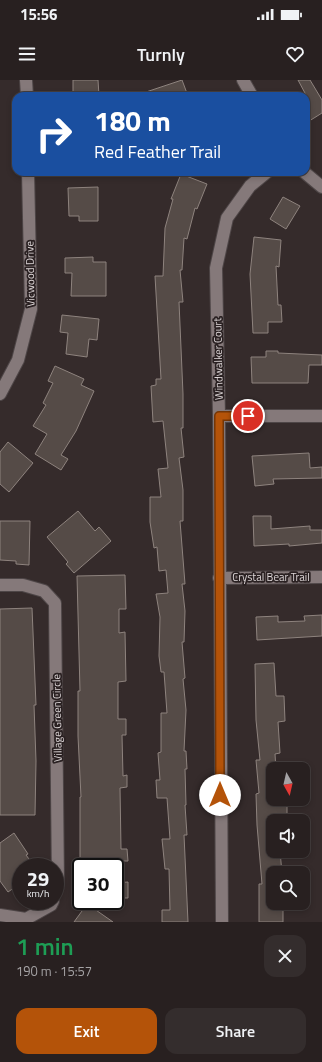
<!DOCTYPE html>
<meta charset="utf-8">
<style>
:root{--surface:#282020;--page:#342d2d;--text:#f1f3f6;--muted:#a5a3a5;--line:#443e3e;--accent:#b45309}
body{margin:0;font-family:"Titillium Web",sans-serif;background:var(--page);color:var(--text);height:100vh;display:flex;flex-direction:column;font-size:15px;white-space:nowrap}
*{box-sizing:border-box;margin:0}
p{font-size:13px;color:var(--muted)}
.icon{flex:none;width:22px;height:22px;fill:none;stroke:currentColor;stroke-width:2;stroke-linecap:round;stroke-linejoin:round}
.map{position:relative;height:842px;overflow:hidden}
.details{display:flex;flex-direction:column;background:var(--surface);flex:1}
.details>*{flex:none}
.hud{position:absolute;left:12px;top:12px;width:298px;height:84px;border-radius:12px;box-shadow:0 2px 6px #0003,0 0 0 1px var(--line);background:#1a4fa0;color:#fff;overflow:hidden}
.needle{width:26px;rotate:172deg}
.buttons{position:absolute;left:266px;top:682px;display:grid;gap:8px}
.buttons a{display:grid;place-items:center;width:44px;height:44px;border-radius:8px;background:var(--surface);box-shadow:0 2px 6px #0003,0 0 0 1px var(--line);font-size:20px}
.speed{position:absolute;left:12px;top:778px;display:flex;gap:8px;font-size:20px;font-weight:700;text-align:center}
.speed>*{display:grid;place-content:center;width:52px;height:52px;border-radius:50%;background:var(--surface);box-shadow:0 2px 6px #0003,0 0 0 1px var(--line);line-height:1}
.speed small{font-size:10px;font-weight:400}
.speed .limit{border:2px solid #111;border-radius:6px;background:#fff;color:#111}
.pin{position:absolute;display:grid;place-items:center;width:34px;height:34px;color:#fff;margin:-17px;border:2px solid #fff;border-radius:50%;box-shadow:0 1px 4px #0007}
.me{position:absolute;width:44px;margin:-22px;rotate:0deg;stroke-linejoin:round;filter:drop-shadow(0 0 3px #0008)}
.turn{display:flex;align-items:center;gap:14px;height:84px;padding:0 16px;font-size:18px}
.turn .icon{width:52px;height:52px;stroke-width:2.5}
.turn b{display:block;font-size:28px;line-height:34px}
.round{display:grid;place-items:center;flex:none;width:42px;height:42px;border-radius:12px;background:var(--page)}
.overview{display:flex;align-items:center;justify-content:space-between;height:68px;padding:0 16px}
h1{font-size:24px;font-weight:600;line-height:30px;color:#1e9e55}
.primary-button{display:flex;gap:8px;margin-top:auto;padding:8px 16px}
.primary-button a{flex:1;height:46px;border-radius:12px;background:var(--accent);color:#fff;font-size:16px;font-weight:600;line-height:46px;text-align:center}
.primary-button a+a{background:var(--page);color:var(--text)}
.status{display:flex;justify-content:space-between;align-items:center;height:28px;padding:0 20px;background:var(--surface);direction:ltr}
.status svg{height:11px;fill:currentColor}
header{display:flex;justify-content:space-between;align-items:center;height:52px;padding:0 16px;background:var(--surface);font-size:18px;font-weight:600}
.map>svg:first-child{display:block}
.building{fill:#554b47;stroke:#8e837e}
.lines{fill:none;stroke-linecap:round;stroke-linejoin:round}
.minor-casing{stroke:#4e4647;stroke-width:14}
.minor{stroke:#85797a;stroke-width:12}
.route-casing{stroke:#753606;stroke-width:10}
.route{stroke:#b45309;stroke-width:7}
.labels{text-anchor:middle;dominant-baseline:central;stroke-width:3.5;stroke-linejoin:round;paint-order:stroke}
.street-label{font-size:11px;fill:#ded7d8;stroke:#2a2122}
</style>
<div class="status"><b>15:56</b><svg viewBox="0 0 49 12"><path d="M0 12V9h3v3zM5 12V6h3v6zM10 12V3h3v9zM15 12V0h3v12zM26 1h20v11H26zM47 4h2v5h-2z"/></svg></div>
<header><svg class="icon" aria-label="menu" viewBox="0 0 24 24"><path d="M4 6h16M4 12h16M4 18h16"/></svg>Turnly<svg class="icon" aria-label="heart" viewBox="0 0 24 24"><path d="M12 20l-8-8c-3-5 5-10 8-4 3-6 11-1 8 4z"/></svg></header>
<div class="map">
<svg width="322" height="842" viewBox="0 0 322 842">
<rect width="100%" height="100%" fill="#352b2b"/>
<path class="building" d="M73,0H98L99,16H73Z
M182,0L188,16H140V14Z
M298,0H310L322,20V33L306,43V15Z
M181,94L207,104L197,129L195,128L187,159L184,158L182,190H180L183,222H179L183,314V348H181L184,377L179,378L183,410V441H180L185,504H182L185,531L184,562H182L185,598L183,599L186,630L184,671H186L187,689H185L186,725H185L187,755H184L188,842H162V830H170L169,789H165L162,759H170L167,718H157L156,700H160L158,673L161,672V633H167L164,592H161L159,576L160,537L156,514L168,513L166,490L159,491L157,467L154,468L150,442V417H161L158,389L168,388L163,341L153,342L151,306L156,305V299H161L155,196H163L165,148L173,119H171Z
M98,107V141H79V136H69L68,108Z
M283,117L300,126L286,149L270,139Z
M254,157L281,160L279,187L276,186L278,225H281L282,242H268V253H253L250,194Z
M93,177V182H106V216H71L72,193H65V178Z
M62,235L99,239L97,260L89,259L87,277L66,274L68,253L60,252Z
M266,271H278V273L322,275V285H309L308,303H252L251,277H266Z
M55,286L84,299L81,305L94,311L76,351L61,375L68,379L61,390L35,374L47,354L33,346L46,325L43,323L53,303L48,301Z
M8,362L33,383L9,412L0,404V372Z
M309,373L310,388L322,387V398L273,399L274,404L255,406L252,376Z
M78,431L95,451L99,447L111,461L74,493L66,484L68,482L47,457Z
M253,436H271V449L310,446V450H322V463L289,466V464L254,466Z
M0,441H30L29,485L16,484V481L0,480Z
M125,495L126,529H119V553L125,552L126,601L118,602V639H126V655H122L123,696L127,695V707L120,708L121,769H127L128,781H122V787H80V717H81L78,656V611H80L77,496Z
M32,528L36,625H34L36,681L35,735H0V529Z
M322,535V556L257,560L256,537L278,536V542L305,541L304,536Z
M274,583L276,616H284L285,641L278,642L280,673L275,674L276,689H273V719H287V736L273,737V771H280L282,793H273V823H283V842H259V804H262L257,745L256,714L259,713L256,680H260L256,640L255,584Z
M14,753L28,774L26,775L35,787H21V803L8,812L0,801V763Z
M128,802V818H115V803Z
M81,821H83L113,842H74L82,831Z"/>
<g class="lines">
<g class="minor-casing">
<path id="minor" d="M26,0L27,16
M243,0L252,16
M304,92L322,107
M0,314L18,280L31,229L28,92
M219,336H322
M219,498L322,497
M0,505H23L44,511L55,523L58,803L55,813
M0,835L26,839L51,825L53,821
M222,842L219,336L216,188L227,138L250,106L267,92"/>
</g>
<use href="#minor" class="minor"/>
</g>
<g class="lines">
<g class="route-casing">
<path id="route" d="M220,715L219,336H248"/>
</g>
<use href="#route" class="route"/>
</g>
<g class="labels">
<g class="street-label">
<text transform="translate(30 194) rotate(-91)">Vicwood Drive</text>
<text transform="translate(218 279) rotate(-91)">Windwalker Court</text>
<text x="271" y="497">Crystal Bear Trail</text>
<text transform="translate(57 638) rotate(-91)">Village Green Circle</text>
</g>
</g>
</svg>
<div class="buttons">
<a><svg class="needle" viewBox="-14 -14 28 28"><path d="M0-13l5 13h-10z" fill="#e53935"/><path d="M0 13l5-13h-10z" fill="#a5a3a5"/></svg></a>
<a><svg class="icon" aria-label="sound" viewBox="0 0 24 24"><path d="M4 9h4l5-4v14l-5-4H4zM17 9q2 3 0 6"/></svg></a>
<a><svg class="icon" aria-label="search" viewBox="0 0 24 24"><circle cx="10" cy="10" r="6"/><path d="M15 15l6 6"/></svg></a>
</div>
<div class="speed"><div>29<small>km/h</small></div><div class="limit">30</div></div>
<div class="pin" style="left:248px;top:336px;background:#d93025"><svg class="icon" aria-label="arrive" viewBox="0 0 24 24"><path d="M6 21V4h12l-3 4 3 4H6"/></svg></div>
<svg class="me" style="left:220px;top:715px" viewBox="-20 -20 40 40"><circle r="19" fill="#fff"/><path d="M0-13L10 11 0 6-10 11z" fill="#b45309"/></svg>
<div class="hud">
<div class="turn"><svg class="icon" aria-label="right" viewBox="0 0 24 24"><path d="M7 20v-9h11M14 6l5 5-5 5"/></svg><div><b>180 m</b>Red Feather Trail</div></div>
</div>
</div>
<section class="details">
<div class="overview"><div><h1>1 min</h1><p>190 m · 15:57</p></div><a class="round"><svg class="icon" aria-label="close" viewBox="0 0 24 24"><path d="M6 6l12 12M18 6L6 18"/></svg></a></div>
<div class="primary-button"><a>Exit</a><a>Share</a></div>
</section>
